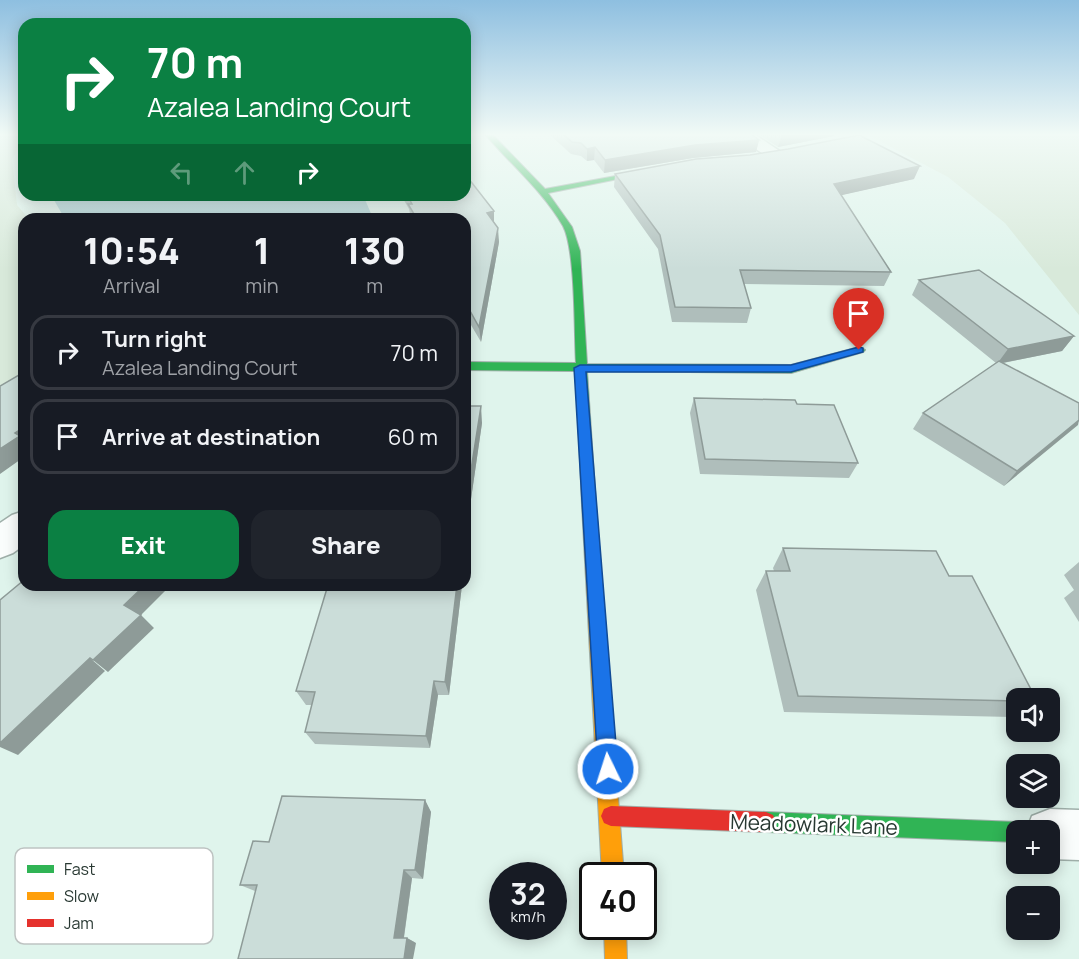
<!DOCTYPE html>
<meta charset="utf-8">
<style>
:root{--surface:#171b24;--page:#20242c;--text:#f1f3f6;--muted:#9ea1a6;--line:#363941;--accent:#0b8043}
body{margin:0;font-family:Manrope,sans-serif;background:var(--page);color:var(--text);height:100vh;display:flex;flex-direction:column;font-size:22px;white-space:nowrap}
*{box-sizing:border-box;margin:0}
p{font-size:20px;color:var(--muted)}
.icon{flex:none;width:33px;height:33px;fill:none;stroke:currentColor;stroke-width:2;stroke-linecap:round;stroke-linejoin:round}
.map{position:relative;flex:1;overflow:hidden}
.drawer{position:absolute;left:18px;top:213px;width:453px;height:378px;display:flex;flex-direction:column;background:var(--surface);border-radius:18px;box-shadow:0 3px 15px #0003}
.drawer>*{flex:none}
.top-card{position:absolute;left:18px;top:18px;width:453px;height:183px;border-radius:18px;box-shadow:0 3px 15px #0003;background:#0b8043;color:#fff;overflow:hidden}
.buttons{position:absolute;left:1006px;top:688px;display:grid;gap:12px}
.buttons a{display:grid;place-items:center;width:54px;height:54px;border-radius:12px;background:var(--surface);box-shadow:0 3px 15px #0003;font-size:30px}
.speed{position:absolute;left:489px;top:862px;display:flex;gap:12px;font-size:30px;font-weight:700;text-align:center}
.speed>*{display:grid;place-content:center;width:78px;height:78px;border-radius:50%;background:var(--surface);box-shadow:0 3px 15px #0003;line-height:1}
.speed small{font-size:15px;font-weight:400}
.speed .limit{border:3px solid #111;border-radius:9px;background:#fff;color:#111}
.pin{position:absolute;display:grid;place-items:center;width:51px;height:51px;color:#fff;margin:-62px -26px;border-radius:50% 50% 50% 0;rotate:-45deg;box-shadow:0 0 6px #0007}
.pin .icon{rotate:45deg}
.me{position:absolute;width:66px;margin:-33px;rotate:356deg;stroke-linejoin:round;filter:drop-shadow(0 0 4px #0008)}
.turn{display:flex;align-items:center;gap:21px;height:126px;padding:0 30px;font-size:27px}
.turn .icon{width:78px;height:78px;stroke-width:2.5}
.turn b{display:block;font-size:42px;line-height:51px}
.lanes{display:flex;align-items:center;height:57px;padding:0 30px;background:#0003;justify-content:center;gap:30px;direction:ltr}
.lanes .off{opacity:.35}
.eta{display:flex;justify-content:space-evenly;align-items:center;height:102px;text-align:center}
.eta b{font-size:36px;font-weight:800;line-height:42px}
.action{display:flex;gap:12px;margin-top:auto;padding:12px 30px}
.action a{flex:1;height:69px;border-radius:18px;background:var(--accent);color:#fff;font-size:24px;font-weight:800;line-height:69px;text-align:center}
.action a+a{background:var(--page);color:var(--text)}
ul{padding:0;list-style:none}
li{display:flex;align-items:center;gap:18px;height:75px;margin:0 12px 9px;padding:0 18px;border:3px solid var(--line);border-radius:18px}
li div{flex:1}
li b{display:block;font-size:22px}
li em{font-style:normal}
.map>svg:first-child{display:block}
.green{fill:#d8e9da}
.water{fill:#a7d0d3}
.lines{fill:none;stroke-linecap:round;stroke-linejoin:round}
.street-casing{stroke:#9fafa9;stroke-width:3}
.fast-casing{stroke:#9fafa9;stroke-width:2}
.slow-casing{stroke:#9fafa9;stroke-width:2}
.jam-casing{stroke:#9fafa9;stroke-width:2}
.street{fill:#fafdfc;fill-rule:evenodd}
.fast{fill:#30b455;fill-rule:evenodd}
.slow{fill:#ff9f0a;fill-rule:evenodd}
.jam{fill:#e5322d;fill-rule:evenodd}
.wall{fill:#afbebb}
.shaded-wall{fill:#8e9b98}
.building{fill:#cbddd9;stroke:#8e9b98;stroke-width:1.5}
.route{fill:#1a73e8;stroke:#114b97;stroke-width:1.5}
.labels{text-anchor:middle;dominant-baseline:central;stroke-width:5;stroke-linejoin:round;paint-order:stroke}
.near-street-label{font-size:21px;fill:#283832;stroke:#fff}
.key{fill:#fff;stroke:#bec3c2;stroke-width:1.5}
.key-label{font-size:16px;fill:#283832}
</style>
<div class="map">
<svg width="1079" height="959" viewBox="0 0 1079 959">
<rect width="100%" height="100%" fill="#dff4ec"/>
<path class="green" d="M0,134H24V141L12,159L17,205L29,219H24V380L0,392Z
M866,134H1079V315L1005,223L948,177Z"/>
<path class="water" d="M51,195H363L373,218L65,219Z"/>
<g class="lines">
<g class="street-casing">
<path id="street" d="M734,134H754L787,156L784,160H772Z
M24,511V545L13,553L0,558V523L12,515Z
M1050,809L1079,810V860L1050,859V831H1026L1032,816Z"/>
</g>
<g class="fast-casing">
<path id="fast" d="M485,134H492L545,189L659,168L663,170L548,193L572,227L580,251L587,364L791,365L859,347L865,350L863,352L791,373L587,371L596,505L594,509H584L582,505L576,371L465,370V362L576,363C574,332 576,251 563,226C543,191 510,164 485,134Z
M766,812L1017,822L1024,825L1027,831H1017V842L766,832L759,829L756,822L759,815Z"/>
</g>
<g class="slow-casing">
<path id="slow" d="M589,500L594,501L596,505L624,876H602L582,505L584,501Z
M604,927H626L627,959H605Z"/>
</g>
<g class="jam-casing">
<path id="jam" d="M611,806L766,812L773,815L776,822L773,829L766,832L611,826L604,823L601,816L604,809Z"/>
</g>
<use href="#street" class="street"/>
<use href="#fast" class="fast"/>
<use href="#slow" class="slow"/>
<use href="#jam" class="jam"/>
</g>
<path class="wall" d="M549,134H751L759,140L756,152L693,158L604,173L594,160L587,161L581,156L571,154Z
M758,134H834V136L778,147Z
M615,174L914,179L841,195L891,272L884,286L744,284L751,308L747,323L672,322L658,249L614,187Z
M401,195H465L494,211V222L499,242L481,342L471,325H465V219H411L409,209Z
M919,280L1074,336L1062,351L1003,363L1079,403L1004,486L913,429L923,413L996,363L912,295Z
M694,398L797,404L858,463L849,478L700,474L690,413Z
M465,406L482,423L470,506H465Z
M783,548L949,576L1017,699V714L1012,717L784,712L756,590L766,571H774L773,568Z
M1079,562V622L1064,598L1074,590L1064,575Z
M328,585H462L449,695H438L430,748L315,744L305,732L312,705H306L296,691Z
M425,800L431,812L423,879L412,878L404,938H407L416,943L255,891L240,885Z"/>
<path class="shaded-wall" d="M787,134H834V136L778,147L782,135Z
M759,140L756,152L693,158L604,173L605,160L695,145Z
M595,147L594,160L587,161V149Z
M920,166L914,179L829,198L834,184Z
M494,211V225L487,213Z
M498,228L499,242L481,342L479,327Z
M1074,336L1062,351L997,364L1008,349Z
M481,406L482,423L470,506L468,489Z
M1079,420L1078,425L1004,486L1017,471Z
M24,427V457L0,474V449L15,433Z
M145,585H171L141,615L154,628L108,672L93,660L124,605Z
M457,585H462L449,695L445,682Z
M90,658L105,671L18,755L0,747V743Z
M434,681L438,695L430,748L426,736Z
M425,800L431,812L423,879L415,870Z
M404,870L412,878L403,943L394,938Z
M407,938L416,943L413,959H404Z"/>
<path class="building" d="M563,134H751L759,140L695,145L605,160L595,147L587,149L581,143L572,142Z
M859,135L920,166L834,184L891,272L740,270L751,308L675,307L660,235L615,174L696,159L750,155L788,149Z
M465,174L494,211L487,213L498,228L479,327L470,311L465,310V219H417L408,204H412L407,195H465Z
M979,270L1074,336L1008,349L919,280Z
M999,361L1079,403V420L1017,471L923,413Z
M24,372V427L15,433L20,436L0,449V386Z
M694,398L795,400L797,404L834,405L858,463L705,459Z
M465,406H481L468,489H465Z
M783,548L936,551L949,576H972L1036,699H1017V701L798,696L766,571H790Z
M24,580V585H145L124,605L141,615L93,660L90,658L0,743V600Z
M328,585H457L445,682L434,681L426,736L305,732L315,692L296,691Z
M282,796L425,800L415,870H404L394,938H407L404,959H238L257,885H240L253,841L269,842Z"/>
<linearGradient id="sky" x2="0" y2="1"><stop stop-color="#8ebfe0"/><stop offset="0.5" stop-color="#f1faf6"/><stop offset="1" stop-color="#f1faf6" stop-opacity="0"/></linearGradient>
<rect width="1079" height="269" fill="url(#sky)"/>
<path class="route" d="M859,347L863,348V352L791,372H586L618,769L615,776L608,779L601,776L598,769L574,368L580,365H791Z"/>
<g class="labels">
<g class="near-street-label">
<text transform="translate(814 824) rotate(2)">Meadowlark Lane</text>
</g>
</g>
<rect x="15" y="848" width="198" height="96" rx="9" class="key"/>
<rect x="27" y="865" width="27" height="8" fill="#30b455"/>
<rect x="27" y="892" width="27" height="8" fill="#ff9f0a"/>
<rect x="27" y="919" width="27" height="8" fill="#e5322d"/>
<g class="key-label">
<text x="64" y="875">Fast</text>
<text x="64" y="902">Slow</text>
<text x="64" y="929">Jam</text>
</g>
</svg>
<div class="buttons">
<a><svg class="icon" aria-label="sound" viewBox="0 0 24 24"><path d="M4 9h4l5-4v14l-5-4H4zM17 9q2 3 0 6"/></svg></a>
<a><svg class="icon" aria-label="layers" viewBox="0 0 24 24"><path d="M12 4l9 5-9 5-9-5zM3 14l9 5 9-5"/></svg></a>
<a>+</a>
<a>−</a>
</div>
<div class="speed"><div>32<small>km/h</small></div><div class="limit">40</div></div>
<div class="pin" style="left:859px;top:350px;background:#d93025"><svg class="icon" aria-label="arrive" viewBox="0 0 24 24"><path d="M6 21V4h12l-3 4 3 4H6"/></svg></div>
<svg class="me" style="left:608px;top:769px" viewBox="-20 -20 40 40"><circle r="17" fill="#1a73e8" stroke="#fff" stroke-width="3"/><path d="M0-11L8 9 0 5-8 9z" fill="#fff"/></svg>
<div class="top-card">
<div class="turn"><svg class="icon" aria-label="right" viewBox="0 0 24 24"><path d="M7 20v-9h11M14 6l5 5-5 5"/></svg><div><b>70 m</b>Azalea Landing Court</div></div>
<div class="lanes"><svg class="icon off" aria-label="left" viewBox="0 0 24 24"><path d="M17 20v-9H6M10 6l-5 5 5 5"/></svg><svg class="icon off" aria-label="ahead" viewBox="0 0 24 24"><path d="M12 20V5M6 11l6-6 6 6"/></svg><svg class="icon" aria-label="right" viewBox="0 0 24 24"><path d="M7 20v-9h11M14 6l5 5-5 5"/></svg></div>
</div>
<section class="drawer">
<div class="eta">
<div><b>10:54</b><p>Arrival</p></div>
<div><b>1</b><p>min</p></div>
<div><b>130</b><p>m</p></div>
</div>
<ul>
<li><svg class="icon" aria-label="right" viewBox="0 0 24 24"><path d="M7 20v-9h11M14 6l5 5-5 5"/></svg><div><b>Turn right</b><p>Azalea Landing Court</p></div><em>70 m</em></li>
<li><svg class="icon" aria-label="arrive" viewBox="0 0 24 24"><path d="M6 21V4h12l-3 4 3 4H6"/></svg><div><b>Arrive at destination</b></div><em>60 m</em></li>
</ul>
<div class="action"><a>Exit</a><a>Share</a></div>
</section>
</div>
